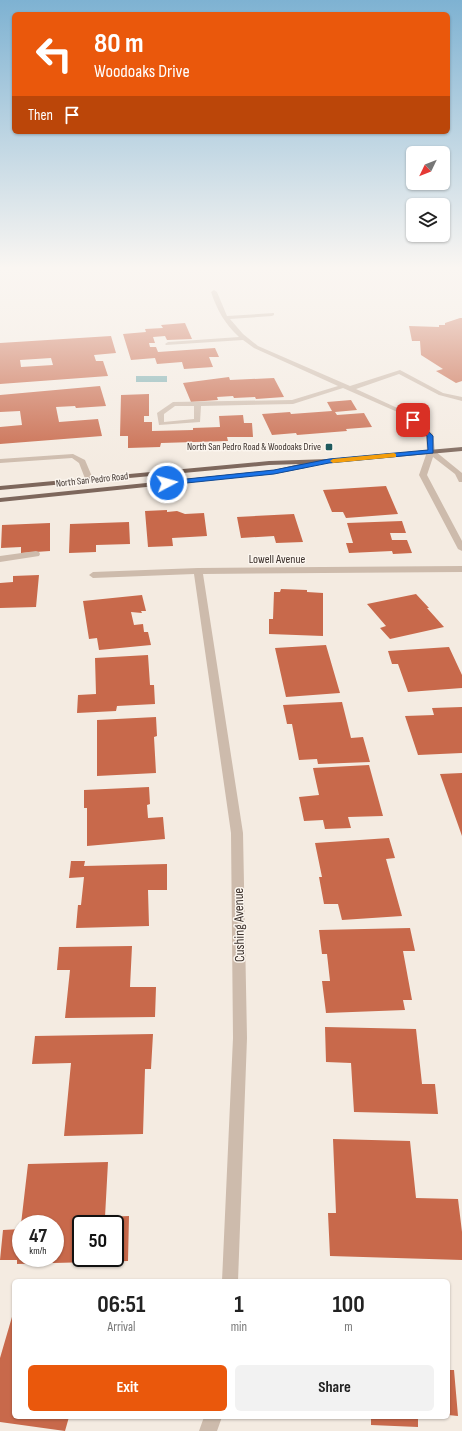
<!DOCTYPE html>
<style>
:root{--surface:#fff;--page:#f2f2f2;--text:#222;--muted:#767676;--accent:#ea580c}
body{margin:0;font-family:"Sofia Sans Condensed",sans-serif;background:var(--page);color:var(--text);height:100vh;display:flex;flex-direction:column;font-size:15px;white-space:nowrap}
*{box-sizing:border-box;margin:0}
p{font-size:13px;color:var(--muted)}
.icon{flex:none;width:22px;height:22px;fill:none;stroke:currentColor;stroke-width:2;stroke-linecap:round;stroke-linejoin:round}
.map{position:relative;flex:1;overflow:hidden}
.panel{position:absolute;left:12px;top:1279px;width:438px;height:140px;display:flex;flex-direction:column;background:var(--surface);border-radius:6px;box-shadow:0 1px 3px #0004}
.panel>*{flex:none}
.guide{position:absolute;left:12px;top:12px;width:438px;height:122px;border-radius:6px;box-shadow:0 1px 3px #0004;background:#ea580c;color:#fff;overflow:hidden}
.needle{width:26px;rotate:227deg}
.fabs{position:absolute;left:406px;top:146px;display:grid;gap:8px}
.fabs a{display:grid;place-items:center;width:44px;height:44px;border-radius:6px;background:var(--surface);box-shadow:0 1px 3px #0004;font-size:20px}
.speed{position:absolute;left:12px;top:1215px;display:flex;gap:8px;font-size:20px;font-weight:700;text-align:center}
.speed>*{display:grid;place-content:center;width:52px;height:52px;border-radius:50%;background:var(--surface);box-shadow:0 1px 3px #0004;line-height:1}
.speed small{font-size:10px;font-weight:400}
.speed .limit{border:2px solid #111;border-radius:6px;background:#fff;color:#111}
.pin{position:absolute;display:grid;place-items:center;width:34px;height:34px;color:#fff;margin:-17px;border-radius:8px;box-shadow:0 2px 6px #0006}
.me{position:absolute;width:44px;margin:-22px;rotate:84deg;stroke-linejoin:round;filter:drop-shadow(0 0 3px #0008)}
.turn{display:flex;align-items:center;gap:14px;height:84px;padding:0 16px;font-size:18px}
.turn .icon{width:52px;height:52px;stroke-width:2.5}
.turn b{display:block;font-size:28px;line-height:34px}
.then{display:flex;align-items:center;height:38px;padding:0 16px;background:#0003;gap:8px;font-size:15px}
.eta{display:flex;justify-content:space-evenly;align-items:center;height:68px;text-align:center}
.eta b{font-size:24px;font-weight:700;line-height:28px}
.cta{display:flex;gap:8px;margin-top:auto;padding:8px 16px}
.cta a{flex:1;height:46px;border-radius:6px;background:var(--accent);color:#fff;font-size:16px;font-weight:700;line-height:46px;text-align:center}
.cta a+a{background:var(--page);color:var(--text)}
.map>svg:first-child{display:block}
.water{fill:#7fb0b2}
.building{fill:#c8694b;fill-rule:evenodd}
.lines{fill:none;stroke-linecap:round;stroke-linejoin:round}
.minor{fill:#cdbbac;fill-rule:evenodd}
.major{fill:#7d675c;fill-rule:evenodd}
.route{fill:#1a73e8;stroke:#114b97}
.slow{fill:#f59e0b}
.poi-dot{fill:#1f5a5e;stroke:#fbf5ee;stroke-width:1.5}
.labels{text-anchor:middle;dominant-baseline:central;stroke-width:3;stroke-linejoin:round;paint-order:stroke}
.far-poi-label{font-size:10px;fill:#3b302b;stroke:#fbf5ee;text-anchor:end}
.far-street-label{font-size:10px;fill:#3b302b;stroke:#fbf5ee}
.street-label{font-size:12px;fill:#3b302b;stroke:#fbf5ee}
.near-street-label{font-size:14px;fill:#3b302b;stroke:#fbf5ee}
</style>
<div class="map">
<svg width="462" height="1431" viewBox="0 0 462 1431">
<rect width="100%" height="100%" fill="#f4ebe1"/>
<path class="water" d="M136,376H167V382H136Z"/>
<path class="building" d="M460,318H462V381L456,383L436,371L443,369L421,355L420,341H412L409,326L439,327V325H445V323Z
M185,323L192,339L167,340L165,336L153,337L155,343H149L150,347H156L158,352L215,348L219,357H209L213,367L184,369L182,362L157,364L155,358L131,360L123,334L146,332L145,329L163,328L161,325Z
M111,336L116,353L94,355L96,361H103L108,376L0,384V343ZM51,358L53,365L21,367L20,360Z
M229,377L230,380L274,378L284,397L256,399L255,397L234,398L233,396L217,397L218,400L191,402L183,383Z
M100,386L106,406L76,408L75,406L56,407L59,422L98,419L102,436L0,444V427L22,425L20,411L0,412V395Z
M149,394V416H144V422H152V431L193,430V428L220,427L219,416L243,415L244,423H252L253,437H227L228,441L161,443L160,447L128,448V436H120L121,395Z
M351,400L357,410L335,412L337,415L364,413L372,427L346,429L347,431L297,435L296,433L272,435L262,414L290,412L291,414L332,411L327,402Z
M386,486L398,514L346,518L343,512H332L323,490Z
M167,510V512L177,511L185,514L204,513L207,536L172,538L173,546L148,547L145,511Z
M294,514L303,542L276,543L274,536L241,538L237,517Z
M402,521L406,533H390L392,540H407L412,553L393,554L392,551L349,553L346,543H353L347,523Z
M129,522L130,544L96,545V552L69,553L70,524Z
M50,523V551L21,553V547L1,548L2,525Z
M39,575L36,607L0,608V583L13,582V576Z
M281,589L307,590V592L323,593V636L269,634V619H273L274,592H280Z
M416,594L429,608H427L444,627L390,639L380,628L386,626L367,604Z
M142,595L146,611H141L142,613L131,612L134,625L143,624L144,632H148L151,645L99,650L97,638L89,639L83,601Z
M326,645L340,693L286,697L275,648Z
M449,647L462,675V688L408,692L398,664H392L388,651Z
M148,655L150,685H154L155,704L117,706L116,711L77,713L78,695L96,694L95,658Z
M342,702L351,738L363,737L370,762L318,764L317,759L299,760L292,724H287L283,705Z
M462,707V753L418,755L405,716L434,715L432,708Z
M156,717L157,736L154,737L156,773L97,776V720Z
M369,765L383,816L348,817L351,828L325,829L323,820L304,821L299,797L319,795L313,768Z
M462,773V836L440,774Z
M149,787L150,804L147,805L148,818L163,817L165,839L87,846V808H84V790Z
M389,838L395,858L386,859L402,916L342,920L338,904H324L319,877H322L315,843Z
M71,861H85L84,866L167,864V890H148L149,926L76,928L78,905H81L84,877L69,878Z
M410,928L415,951H403L412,1000H403L405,1010L326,1013L322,981H330L327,954H322L319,930Z
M132,946L130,987H156L155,1017L65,1018L70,970H57L59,947Z
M325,1027L416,1029L422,1084H435L438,1114L354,1112L351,1063L326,1062Z
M153,1034L151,1069H145L143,1134L64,1136L71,1063L32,1064L35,1036Z
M333,1139L410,1141L416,1198L458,1199L462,1232V1260L330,1256L328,1213H336Z
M108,1162L105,1217L129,1216L128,1261L17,1264V1260H0L3,1230L21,1229V1258H55V1224H21L28,1164ZM81,1224H115V1258H81Z
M14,1310V1417H69L65,1431L0,1422V1358Z
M448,1370H454L458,1416L448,1415Z
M371,1417H418V1427L371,1425Z"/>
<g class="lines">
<path class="minor" d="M214,290L217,292L227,316L274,313V315L272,316L230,319L243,334L258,346L350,386L400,370L443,393L462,397V401L439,395L399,374L356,389L406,412L433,434L435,451L462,473V482H459L455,474L433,457L427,475L462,541V551L458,549L419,475L427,452L426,437L402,414L343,388L293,404L201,406L200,422L159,425L157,413L173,402L292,400L338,386L254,348L243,340L166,345L165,344L168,342L239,337C225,324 217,310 211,292ZM175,406H194V419L164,422V414Z
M73,454L85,460L93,479L92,481H86L79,463L72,458L0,463V459Z
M36,551L39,552L40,554L39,556L0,562V556Z
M462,566V572L203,574L243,833L247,1038L238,1281H222L233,1038L231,833L194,574L93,578L89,575L93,572L198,568Z
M204,1417H222L217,1431H199Z"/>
<path class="major" d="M462,447V451L329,463L303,464L306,466L305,468L274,474L0,502V498L274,470L300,464L269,465L0,490V486L269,461L329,459Z"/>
</g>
<linearGradient id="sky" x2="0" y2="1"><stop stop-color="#7eb2d2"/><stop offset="0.57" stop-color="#faf6f2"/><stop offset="1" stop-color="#faf6f2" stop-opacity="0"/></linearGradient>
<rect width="462" height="469" fill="url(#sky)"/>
<path class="route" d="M410,419H415L433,436V453L329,463L274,474L167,485L164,483L167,481L274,470L329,459L428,450L427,436L410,422Z"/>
<path class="slow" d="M394,453L396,454V457L333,463L330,461L333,459Z"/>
<rect class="poi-dot" x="325" y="443" width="8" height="8" rx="2"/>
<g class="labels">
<g class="far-poi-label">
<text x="321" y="447">North San Pedro Road &amp; Woodoaks Drive</text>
</g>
<g class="far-street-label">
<text transform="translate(92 480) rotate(-6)">North San Pedro Road</text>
</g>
<g class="street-label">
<text x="277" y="559">Lowell Avenue</text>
</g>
<g class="near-street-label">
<text transform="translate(239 925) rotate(-91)">Cushing Avenue</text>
</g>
</g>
</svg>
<div class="fabs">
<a><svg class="needle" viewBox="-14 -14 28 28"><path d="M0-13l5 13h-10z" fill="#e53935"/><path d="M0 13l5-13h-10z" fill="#767676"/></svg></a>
<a><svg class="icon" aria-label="layers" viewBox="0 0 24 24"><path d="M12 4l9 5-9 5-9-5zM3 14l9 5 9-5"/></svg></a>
</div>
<div class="speed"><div>47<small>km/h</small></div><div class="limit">50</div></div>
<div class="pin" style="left:413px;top:420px;background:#d93025"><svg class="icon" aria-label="arrive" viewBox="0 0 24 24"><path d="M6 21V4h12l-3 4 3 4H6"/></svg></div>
<svg class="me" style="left:167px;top:483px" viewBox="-20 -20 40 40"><circle r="17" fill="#1a73e8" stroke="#fff" stroke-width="3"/><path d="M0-11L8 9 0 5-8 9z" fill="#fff"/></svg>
<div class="guide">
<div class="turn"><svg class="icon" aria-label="left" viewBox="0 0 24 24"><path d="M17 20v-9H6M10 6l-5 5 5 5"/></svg><div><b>80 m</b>Woodoaks Drive</div></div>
<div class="then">Then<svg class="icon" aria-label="arrive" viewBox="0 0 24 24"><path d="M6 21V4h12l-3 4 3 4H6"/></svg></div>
</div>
<section class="panel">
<div class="eta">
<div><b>06:51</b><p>Arrival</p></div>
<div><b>1</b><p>min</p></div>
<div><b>100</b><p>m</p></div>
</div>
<div class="cta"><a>Exit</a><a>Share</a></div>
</section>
</div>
